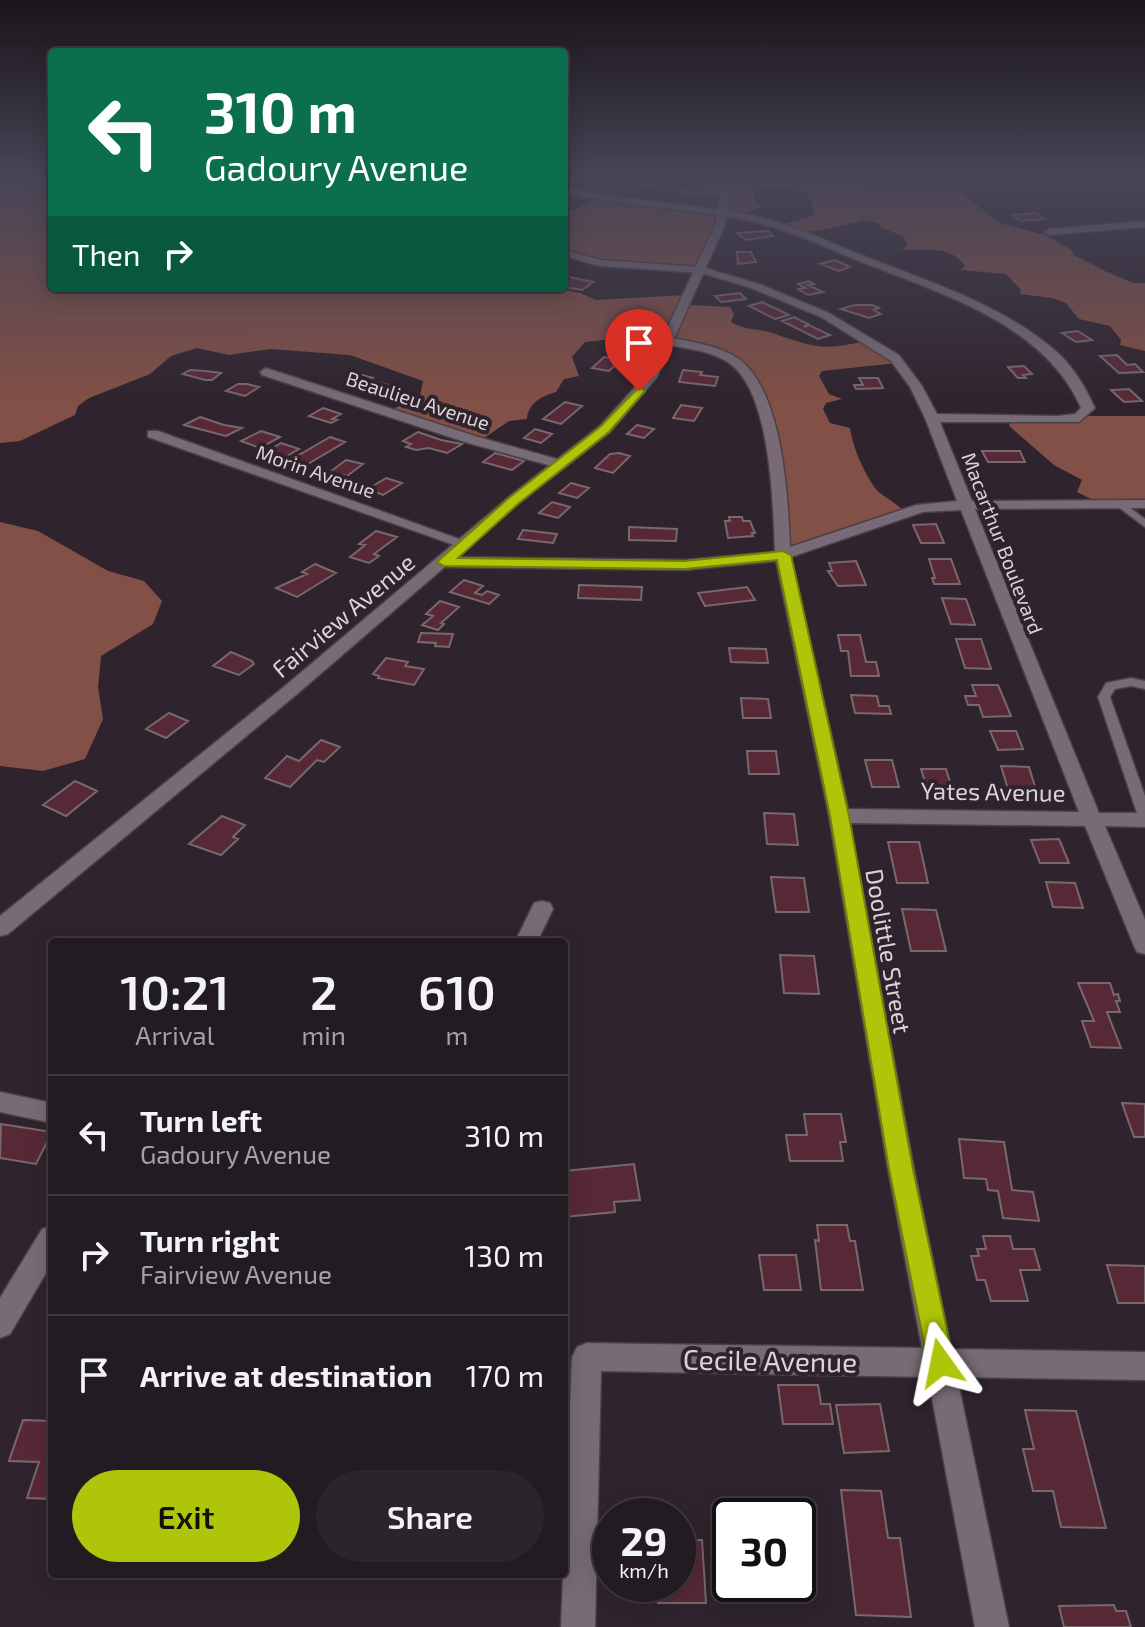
<!DOCTYPE html>
<style>
:root{--surface:#231b22;--page:#2b242a;--text:#f1f3f6;--muted:#a3a1a5;--line:#403940;--accent:#aec50a}
body{margin:0;font-family:"Exo 2",sans-serif;background:var(--page);color:var(--text);height:100vh;display:flex;flex-direction:column;font-size:30px;white-space:nowrap}
*{box-sizing:border-box;margin:0}
p{font-size:26px;color:var(--muted)}
.icon{flex:none;width:44px;height:44px;fill:none;stroke:currentColor;stroke-width:2;stroke-linecap:round;stroke-linejoin:round}
.map{position:relative;flex:1;overflow:hidden}
.side{position:absolute;left:48px;top:938px;width:520px;height:640px;display:flex;flex-direction:column;background:var(--surface);border-radius:8px;box-shadow:0 4px 20px #0003,0 0 0 2px var(--line)}
.side>*{flex:none}
.hud{position:absolute;left:48px;top:48px;width:520px;height:244px;border-radius:8px;box-shadow:0 4px 20px #0003,0 0 0 2px var(--line);background:#0b6e4f;color:#fff;overflow:hidden}
.speed{position:absolute;left:592px;top:1498px;display:flex;gap:16px;font-size:40px;font-weight:700;text-align:center}
.speed>*{display:grid;place-content:center;width:104px;height:104px;border-radius:50%;background:var(--surface);box-shadow:0 4px 20px #0003,0 0 0 2px var(--line);line-height:1}
.speed small{font-size:20px;font-weight:400}
.speed .limit{border:4px solid #111;border-radius:12px;background:#fff;color:#111}
.pin{position:absolute;display:grid;place-items:center;width:68px;height:68px;color:#fff;margin:-82px -34px;border-radius:50% 50% 50% 0;rotate:-45deg;box-shadow:0 0 8px #0007}
.pin .icon{rotate:45deg}
.me{position:absolute;width:88px;margin:-44px;rotate:348deg;stroke-linejoin:round;filter:drop-shadow(0 0 6px #0008)}
.turn{display:flex;align-items:center;gap:28px;height:168px;padding:0 24px;font-size:36px}
.turn .icon{width:104px;height:104px;stroke-width:2.5}
.turn b{display:block;font-size:56px;line-height:68px}
.then{display:flex;align-items:center;height:76px;padding:0 24px;background:#0003;gap:16px;font-size:30px}
.eta{display:flex;justify-content:space-evenly;align-items:center;height:136px;text-align:center}
.eta b{font-size:48px;font-weight:600;line-height:56px}
.action{display:flex;gap:16px;margin-top:auto;padding:16px 24px}
.action a{flex:1;height:92px;border-radius:48px;background:var(--accent);color:#111;font-size:32px;font-weight:600;line-height:92px;text-align:center}
.action a+a{background:var(--page);color:var(--text)}
ul{padding:0;list-style:none}
li{display:flex;align-items:center;gap:24px;height:120px;padding:0 24px;border-top:2px solid var(--line)}
li div{flex:1}
li b{display:block;font-size:30px}
li em{font-style:normal}
.map>svg:first-child{display:block}
.forest{fill:#825046}
.building{fill:#572937;stroke:#79686b;stroke-width:2}
.lines{fill:none;stroke-linecap:round;stroke-linejoin:round}
.lane-casing{stroke:#4a4048;stroke-width:3}
.street-casing{stroke:#4a4048;stroke-width:3}
.secondary-casing{stroke:#4a4048;stroke-width:3}
.lane{fill:#786b75;fill-rule:evenodd}
.street{fill:#786b75;fill-rule:evenodd}
.secondary{fill:#786b75;fill-rule:evenodd}
.route{fill:#aec50a;stroke:#718006;stroke-width:2}
.labels{text-anchor:middle;dominant-baseline:central;stroke-width:8;stroke-linejoin:round;paint-order:stroke}
.far-street-label{font-size:20px;fill:#dad3d8;stroke:#2f242d}
.street-label{font-size:24px;fill:#dad3d8;stroke:#2f242d}
.near-street-label{font-size:28px;fill:#dad3d8;stroke:#2f242d}
</style>
<div class="map">
<svg width="1145" height="1627" viewBox="0 0 1145 1627">
<rect width="100%" height="100%" fill="#2f242d"/>
<path class="forest" d="M0,176H52V288H552L580,293L596,300L686,295L689,305L730,307L734,314L731,322C746,331 759,328 775,334C817,348 824,351 869,340L897,363L822,371L819,376L829,394L842,399L826,403L823,409L830,423L850,428C853,448 863,471 875,488C880,495 897,503 905,512L785,551L782,507L751,377L711,349L622,338L585,342L572,357L579,376L564,379L556,392C542,396 528,403 527,419L509,421L481,440L389,411L420,396L423,381L350,355L270,349L229,355L197,348L171,356L150,374L89,398L78,406L75,415L20,441L0,443Z
M636,176C664,176 665,195 704,186L706,176H849L866,188L881,190L957,189L999,223L1045,235L1071,250L1074,255L1105,271L1133,283H1145V351L1120,345L1121,340L1110,326L1079,319L1066,303L1052,298L1020,294L1021,290L1006,274L961,270L965,266C951,245 925,250 902,250L908,245L903,236L880,227L879,223L864,220C858,223 805,234 797,232C791,231 784,227 779,225L808,218L815,213L807,193L787,188L757,189L754,196L756,203L762,206L742,216L727,212L702,269L616,263L564,252V214L596,199L647,207L723,211L724,195L681,194L640,187Z
M1080,416H1145V503L1101,504L1077,492L1082,480L1054,465L1009,426L1011,419Z
M0,522L38,531L108,571L144,581L162,601L153,624L101,656L98,687L103,719L85,759L43,771L0,766Z"/>
<path class="building" d="M603,179L621,184L611,190L591,183Z
M1036,213L1045,219L1020,221L1012,215Z
M769,231L773,236L746,240L737,233Z
M737,252H751L756,262L738,264Z
M835,260L850,267L839,271L820,264Z
M564,277L574,278L593,282L582,290L565,287L568,285L564,284Z
M809,281L814,284L808,285L823,292L808,295L798,289L805,288L798,284Z
M740,293L746,299L721,302L715,296Z
M762,302L789,315L775,319L749,306Z
M855,305H872L879,308L874,310L881,314L869,318L841,309Z
M794,317L808,324L804,327L809,325L830,335L818,339L782,321Z
M1078,331L1092,340L1076,342L1062,333Z
M1117,355L1127,365L1135,364L1143,372L1119,373L1100,356Z
M604,357L621,360L609,371L592,368Z
M1024,366L1032,374L1023,375L1026,378H1018L1008,367Z
M190,370L205,371L221,373L212,380H205L183,374Z
M683,370L702,372L700,375L718,377L715,386L679,382Z
M362,375L373,378L370,380L388,385L378,392L348,384Z
M859,378H878L883,388L856,389L854,385H863Z
M238,384H247L259,387L245,396L226,391Z
M1129,389L1142,401L1124,402L1111,390Z
M565,402L582,406L561,424L543,419Z
M681,405L702,408L694,421L673,418Z
M323,408L341,414L332,419L337,420L331,423L309,416Z
M200,417L224,425L242,428L226,436L184,425Z
M637,425L654,429L644,438L627,434Z
M535,429L552,434L541,443L524,438Z
M261,431L280,437L260,448L241,441Z
M418,432L441,440L462,444L447,453L429,448L416,450L406,447L411,444L403,441Z
M330,437L345,442L296,471L280,466Z
M281,443L299,449L273,464L256,458Z
M982,451H1020L1025,462H988Z
M495,453L524,461L512,470L483,462Z
M619,453L630,456L613,473L595,468L610,454Z
M346,460L363,464L347,476L330,472Z
M386,478L402,483L383,495L368,489Z
M571,483L589,488L577,498L559,493Z
M552,502L570,507L558,518L539,513Z
M729,517H742L743,521H750L755,533H752L753,536L728,538L725,521H730Z
M936,524L944,543H921L913,525Z
M629,527L677,529L676,541L629,540Z
M523,530L557,534L553,543L518,539Z
M376,531L397,537L374,554L379,556L369,563L350,557L365,545L359,544Z
M929,559H951L960,584H934L932,578H935Z
M856,561L866,585L838,586L828,571H832L829,563Z
M315,564L336,573L297,597L276,588L307,574L302,572Z
M464,580L483,586L475,593L482,595L487,591L499,595L489,604L450,592Z
M579,585L642,587L641,600L578,598Z
M747,587L755,600L705,606L698,593Z
M942,598L966,599L975,625L951,624Z
M440,601L459,607L441,623L444,624L438,630L422,625L433,616L426,614Z
M421,633L453,634L449,647L435,646L436,643L418,642Z
M838,635H860L866,662H876L879,676H851L848,651H841Z
M956,639H981L991,669L965,668Z
M729,648L766,649L768,663L731,662Z
M231,652L252,661L254,664L239,675L213,666Z
M386,658L408,662L405,666L424,669L414,685L378,678L379,676L373,674Z
M972,685H998L1011,716L983,717L979,705H968L965,696H976Z
M851,695L877,696L879,706H889L891,714L855,713Z
M741,698L768,699L771,718H743Z
M169,713L188,721L166,738L146,729Z
M990,731H1016L1023,749L998,750Z
M321,740L340,747L324,762L317,760L290,787L265,778L287,756L299,761Z
M747,751H776L779,774H749Z
M865,760H892L899,787H872Z
M1001,766L1029,767L1036,790L1008,789Z
M921,769H946L951,785H926Z
M75,781L97,791L66,816L43,805Z
M764,813L794,814L798,845L767,844Z
M222,816L245,825L233,837L238,839L221,855L189,844Z
M1059,839L1069,863H1040L1031,840Z
M888,842H919L928,883H897Z
M771,877L804,878L809,912H776Z
M1046,882L1075,883L1083,908L1053,907Z
M902,909L936,910L946,951H911Z
M780,955L814,956L819,994L784,993Z
M1078,983H1110L1114,995L1118,994L1120,1001H1116L1120,1012H1107L1121,1048L1091,1047L1082,1021H1094Z
M1122,1103L1145,1104V1137H1134Z
M804,1114H841L846,1142H840L843,1161H790L786,1135H807Z
M1,1124L52,1132L36,1164L0,1158Z
M959,1139L1004,1142L1012,1190L1033,1192L1039,1221L1003,1218L998,1191L988,1190L986,1179L964,1178Z
M634,1164L640,1200L614,1202L615,1212L564,1217V1171Z
M817,1225H847L850,1241H855L863,1290H821L815,1240L819,1241Z
M983,1236H1010L1013,1249H1034L1040,1270H1020L1028,1301H991L985,1280H977L971,1256H979L977,1249H986Z
M759,1255H796L801,1290H764Z
M1107,1265L1145,1266V1303H1118Z
M778,1385H818L821,1404H830L833,1424H783Z
M880,1404L889,1451L844,1453L836,1405Z
M1025,1410L1076,1411L1106,1528L1061,1527L1053,1491H1033L1023,1449H1034Z
M23,1420L52,1421V1499L27,1498L39,1462L9,1461Z
M841,1490L881,1491L888,1538H900L911,1617L856,1615Z
M678,1540H702L706,1603H658L657,1584H678Z
M1114,1605L1116,1611H1126L1131,1627H1064L1059,1606Z"/>
<g class="lines">
<g class="lane-casing">
<path id="lane" d="M1121,501L1145,519V527L1117,506L1116,504Z
M1131,678L1145,681V689L1131,686L1115,689L1110,697L1145,796V821L1138,816L1098,697L1106,683Z"/>
</g>
<g class="street-casing">
<path id="street" d="M564,186C625,202 688,202 750,215C790,223 826,241 864,256C930,282 1004,305 1058,353C1075,369 1085,387 1095,408L1079,422H940L972,501L1145,500V508L975,509L1099,813H1145V827L1105,826L1145,920V954L1137,952L1134,946L1085,826L850,823L914,1169L951,1349L1145,1352V1380L957,1377L1009,1627H975L928,1377L601,1371L595,1627H561L572,1357L577,1347L587,1343L922,1348L888,1169L829,816L776,561L685,570L444,567L436,562L444,557L685,560L775,552C773,505 771,391 729,363C710,350 686,349 664,344L662,341L668,337C691,342 719,345 739,359C783,392 788,496 790,547L916,505L957,501L925,418L910,387L891,361L821,317L751,288L701,273L600,266L564,256V250L601,260L702,267L759,284L829,313L899,355L922,386L937,414L1057,416L1075,414L1081,408C1044,323 939,293 859,261C823,247 788,229 750,221C689,207 625,208 564,192ZM961,510L1079,812L848,809L791,557L923,512Z
M1145,221V227L1049,235L1044,232L1049,229Z
M266,368L478,437L564,461L566,464L559,468L468,443L262,375L260,372Z
M148,431H158L473,544L470,547H460L148,437Z
M542,901L550,903L553,909L537,942H515L534,903Z
M0,1092L52,1103V1123L0,1112Z
M52,1226V1263L10,1334L0,1338V1298L42,1229Z"/>
</g>
<g class="secondary-casing">
<path id="secondary" d="M723,176H733L725,225L657,377L610,432L519,503L297,694L8,934L0,936V916L285,686L509,497L600,426L645,376L715,225Z"/>
</g>
<use href="#lane" class="lane"/>
<use href="#street" class="street"/>
<use href="#secondary" class="secondary"/>
</g>
<linearGradient id="sky" x2="0" y2="1"><stop stop-color="#1a1419"/><stop offset="0.44" stop-color="#474557"/><stop offset="1" stop-color="#474557" stop-opacity="0"/></linearGradient>
<rect width="1145" height="403" fill="url(#sky)"/>
<path class="route" d="M639,387L645,391L609,432L519,503L458,558L685,561L783,551L791,555L849,816L913,1169L954,1363L950,1372L941,1376L932,1372L928,1363L889,1169L830,816L777,560L685,569L444,566L437,562L510,497L600,427Z"/>
<g class="labels">
<g class="far-street-label">
<text transform="translate(418 400) rotate(18)">Beaulieu Avenue</text>
<text transform="translate(316 471) rotate(19)">Morin Avenue</text>
<text transform="translate(1003 543) rotate(69)">Macarthur Boulevard</text>
</g>
<g class="street-label">
<text transform="translate(343 615) rotate(-40)">Fairview Avenue</text>
<text transform="translate(993 791) rotate(1)">Yates Avenue</text>
<text transform="translate(889 951) rotate(80)">Doolittle Street</text>
</g>
<g class="near-street-label">
<text transform="translate(770 1360) rotate(1)">Cecile Avenue</text>
</g>
</g>
</svg>
<div class="speed"><div>29<small>km/h</small></div><div class="limit">30</div></div>
<div class="pin" style="left:639px;top:391px;background:#d93025"><svg class="icon" aria-label="arrive" viewBox="0 0 24 24"><path d="M6 21V4h12l-3 4 3 4H6"/></svg></div>
<svg class="me" style="left:941px;top:1363px" viewBox="-20 -20 40 40"><path d="M0-17L14 15 0 8-14 15z" fill="#aec50a" stroke="#fff" stroke-width="4"/></svg>
<div class="hud">
<div class="turn"><svg class="icon" aria-label="left" viewBox="0 0 24 24"><path d="M17 20v-9H6M10 6l-5 5 5 5"/></svg><div><b>310 m</b>Gadoury Avenue</div></div>
<div class="then">Then<svg class="icon" aria-label="right" viewBox="0 0 24 24"><path d="M7 20v-9h11M14 6l5 5-5 5"/></svg></div>
</div>
<section class="side">
<div class="eta">
<div><b>10:21</b><p>Arrival</p></div>
<div><b>2</b><p>min</p></div>
<div><b>610</b><p>m</p></div>
</div>
<ul>
<li><svg class="icon" aria-label="left" viewBox="0 0 24 24"><path d="M17 20v-9H6M10 6l-5 5 5 5"/></svg><div><b>Turn left</b><p>Gadoury Avenue</p></div><em>310 m</em></li>
<li><svg class="icon" aria-label="right" viewBox="0 0 24 24"><path d="M7 20v-9h11M14 6l5 5-5 5"/></svg><div><b>Turn right</b><p>Fairview Avenue</p></div><em>130 m</em></li>
<li><svg class="icon" aria-label="arrive" viewBox="0 0 24 24"><path d="M6 21V4h12l-3 4 3 4H6"/></svg><div><b>Arrive at destination</b></div><em>170 m</em></li>
</ul>
<div class="action"><a>Exit</a><a>Share</a></div>
</section>
</div>
